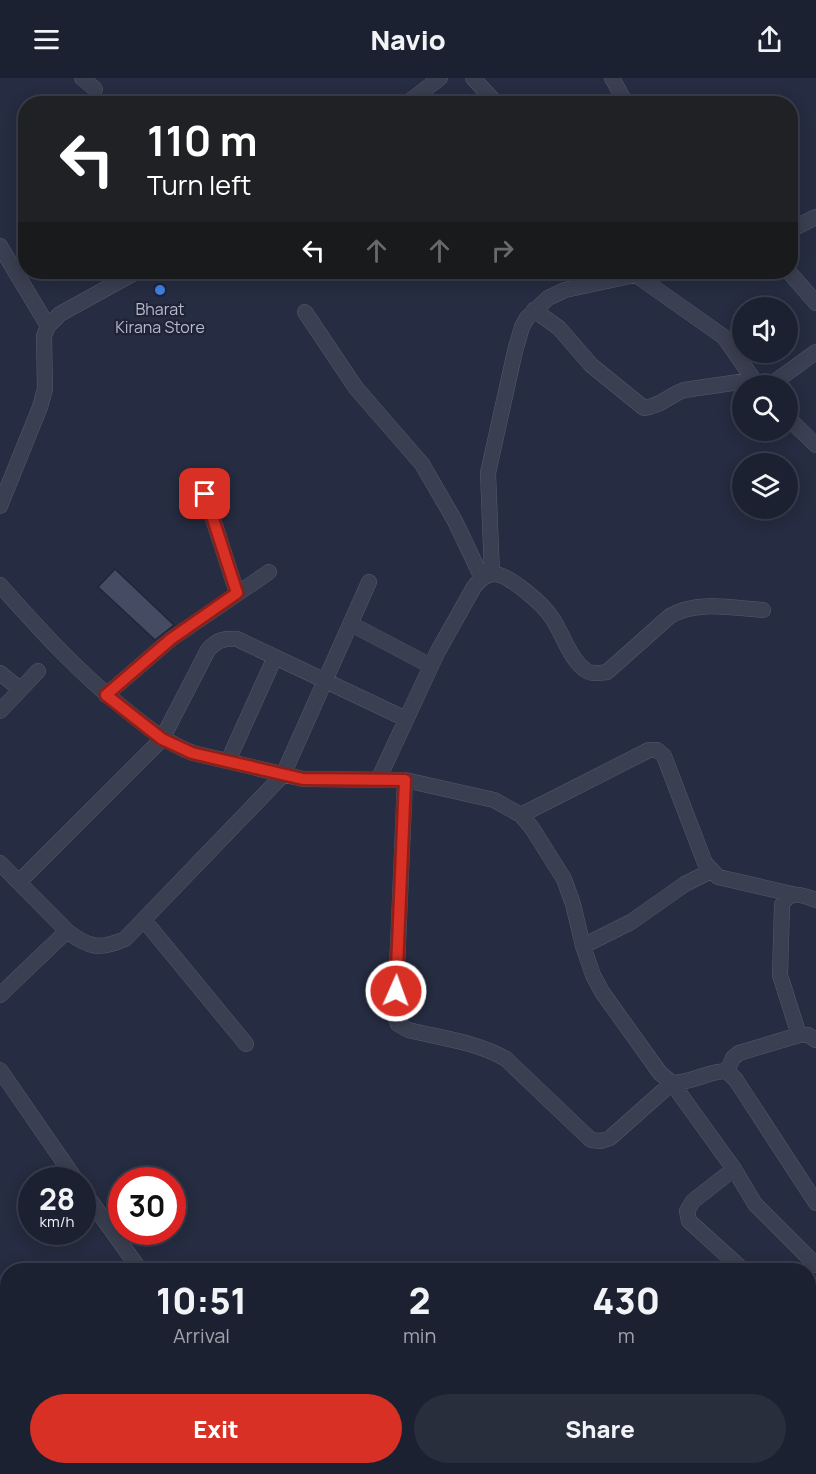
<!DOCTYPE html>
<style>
:root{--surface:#1c2131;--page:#292e3d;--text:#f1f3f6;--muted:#a0a3ab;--line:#3a3e4d;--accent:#d93025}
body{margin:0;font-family:Manrope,sans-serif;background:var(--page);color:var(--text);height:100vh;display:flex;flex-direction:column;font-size:22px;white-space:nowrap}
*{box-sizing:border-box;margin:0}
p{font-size:20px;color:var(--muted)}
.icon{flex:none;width:33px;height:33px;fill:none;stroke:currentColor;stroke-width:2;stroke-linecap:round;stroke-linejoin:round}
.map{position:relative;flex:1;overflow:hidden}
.drawer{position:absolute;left:0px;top:1185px;width:816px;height:212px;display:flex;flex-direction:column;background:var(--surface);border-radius:24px 24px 0 0;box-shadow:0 3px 15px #0003,0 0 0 2px var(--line)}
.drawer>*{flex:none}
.hud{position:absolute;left:18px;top:18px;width:780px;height:183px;border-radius:24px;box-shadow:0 3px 15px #0003,0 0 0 2px var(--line);background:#202124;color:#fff;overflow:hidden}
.fabs{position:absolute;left:732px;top:219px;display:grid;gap:12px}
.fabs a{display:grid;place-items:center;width:66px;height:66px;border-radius:50%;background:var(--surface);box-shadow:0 3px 15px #0003,0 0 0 2px var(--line);font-size:30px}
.speed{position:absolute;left:18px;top:1089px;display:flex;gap:12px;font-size:30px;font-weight:700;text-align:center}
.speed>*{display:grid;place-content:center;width:78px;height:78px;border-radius:50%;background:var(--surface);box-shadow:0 3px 15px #0003,0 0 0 2px var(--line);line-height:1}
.speed small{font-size:15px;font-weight:400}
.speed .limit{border:9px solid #d22;background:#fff;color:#111}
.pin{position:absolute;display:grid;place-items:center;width:51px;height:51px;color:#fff;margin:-26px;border-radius:12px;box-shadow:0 3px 9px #0006}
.me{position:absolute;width:66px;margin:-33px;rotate:2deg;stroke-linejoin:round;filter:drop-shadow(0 0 4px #0008)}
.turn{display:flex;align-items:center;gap:21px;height:126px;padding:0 30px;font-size:27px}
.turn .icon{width:78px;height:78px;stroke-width:2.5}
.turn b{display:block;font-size:42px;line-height:51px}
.lanes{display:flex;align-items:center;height:57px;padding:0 30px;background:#0003;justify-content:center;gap:30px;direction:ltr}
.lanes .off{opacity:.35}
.eta{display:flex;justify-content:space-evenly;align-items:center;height:102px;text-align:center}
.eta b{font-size:36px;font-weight:800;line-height:42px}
.cta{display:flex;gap:12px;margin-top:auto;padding:12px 30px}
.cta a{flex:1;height:69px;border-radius:36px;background:var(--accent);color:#fff;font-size:24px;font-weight:800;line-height:69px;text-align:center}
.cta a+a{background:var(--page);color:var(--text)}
header{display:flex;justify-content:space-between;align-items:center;height:78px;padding:0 30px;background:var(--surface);font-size:27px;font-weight:800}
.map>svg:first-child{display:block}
.building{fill:#454b63;stroke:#212538;stroke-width:1.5}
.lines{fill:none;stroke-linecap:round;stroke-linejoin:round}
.minor-casing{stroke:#55596b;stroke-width:16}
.minor{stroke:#3a3f51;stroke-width:15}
.route-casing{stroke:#8d1f18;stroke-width:15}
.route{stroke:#d93025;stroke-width:10}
.shop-dot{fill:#3f7fe0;stroke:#1f2336;stroke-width:2}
.labels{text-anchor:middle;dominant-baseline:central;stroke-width:4.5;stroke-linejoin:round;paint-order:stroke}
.poi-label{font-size:16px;fill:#b7bacb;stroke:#1f2336}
</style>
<header><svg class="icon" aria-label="menu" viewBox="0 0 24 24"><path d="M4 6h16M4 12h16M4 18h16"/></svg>Navio<svg class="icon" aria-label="share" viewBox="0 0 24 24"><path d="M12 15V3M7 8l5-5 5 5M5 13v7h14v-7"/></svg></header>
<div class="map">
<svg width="816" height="1396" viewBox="0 0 816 1396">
<rect width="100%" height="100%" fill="#262c41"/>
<path class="building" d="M115,491L174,547L155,562L98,509Z"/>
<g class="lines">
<g class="minor-casing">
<path id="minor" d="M82,0L95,11
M473,0L497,26
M612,0L623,20L620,26
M406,26L440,0
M790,152L816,139
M0,168L48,248
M789,194L816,225
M636,197L724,259L758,308
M534,232L559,250L591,287L644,330C659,329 670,317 684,312L753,302
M305,234L356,310L422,386L455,443L482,500
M769,308L816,274
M788,340L816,367
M205,416L237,515
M0,428L40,329L45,311L44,258L48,248L60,236L136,194
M492,496L488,395L515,273L522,249L527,240L548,220L565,212L649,194
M0,507C40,552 80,596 127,633C148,650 167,665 193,675L303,701L405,702L494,722L521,737L532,750L564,801L573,826L583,868L593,897L602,914L660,995L672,1005C692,1005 708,993 727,993L736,1002L816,1125
M351,546L431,588
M0,595L20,611
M106,617L171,561L269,494
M0,633L38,593
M228,683L275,579
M379,700L438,573L474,509C479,503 484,497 493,496C508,495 544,527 552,540C563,556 569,579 584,591C591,597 599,595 607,594L670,538C697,522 732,530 763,532
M405,702L395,937L398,946L408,952C441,960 477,964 506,981L591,1062L601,1063L610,1060L672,1005L734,1091L755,1126L816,1187
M521,737L649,672H657L664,678L705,785L718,799L792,816
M0,785L67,853C89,870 100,872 125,861L283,697L369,504
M19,804L162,661L208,572C217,562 224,560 237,561L406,641
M144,842L246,966
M583,868L631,844L685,806L711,793
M0,917L67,853
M799,957L780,897L782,827C789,811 802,817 816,822
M0,992L76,1102
M727,993L733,980L739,975L799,957H808L816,962
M734,1091L693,1123L687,1133L689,1143L743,1192
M82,1111L140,1192
M808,1246L816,1244
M809,1286L816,1295
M0,1317L8,1318
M747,1389L751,1396
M151,1396L161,1389
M253,1396L255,1389"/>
</g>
<use href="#minor" class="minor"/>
</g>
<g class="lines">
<g class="route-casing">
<path id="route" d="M205,416L237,515L171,561L106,617L162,661L192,675L303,701L405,702L396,913"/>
</g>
<use href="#route" class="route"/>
</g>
<circle class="shop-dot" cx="160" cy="212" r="6"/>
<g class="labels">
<g class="poi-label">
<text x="160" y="231">Bharat<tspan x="160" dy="18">Kirana Store</tspan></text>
</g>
</g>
</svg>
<div class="fabs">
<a><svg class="icon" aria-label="sound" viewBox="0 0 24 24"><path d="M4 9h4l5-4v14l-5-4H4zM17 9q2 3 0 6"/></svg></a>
<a><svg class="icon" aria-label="search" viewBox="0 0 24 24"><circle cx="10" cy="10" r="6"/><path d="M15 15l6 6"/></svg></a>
<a><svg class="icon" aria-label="layers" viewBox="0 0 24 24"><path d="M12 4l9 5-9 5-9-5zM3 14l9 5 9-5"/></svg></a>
</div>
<div class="speed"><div>28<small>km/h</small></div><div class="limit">30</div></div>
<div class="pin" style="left:205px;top:416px;background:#d93025"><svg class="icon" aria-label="arrive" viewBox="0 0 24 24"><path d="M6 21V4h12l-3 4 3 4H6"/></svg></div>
<svg class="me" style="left:396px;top:913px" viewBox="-20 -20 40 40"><circle r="17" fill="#d93025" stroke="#fff" stroke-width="3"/><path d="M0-11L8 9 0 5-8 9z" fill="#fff"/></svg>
<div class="hud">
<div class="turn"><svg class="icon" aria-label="left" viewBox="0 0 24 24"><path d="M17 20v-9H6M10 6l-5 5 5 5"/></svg><div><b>110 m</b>Turn left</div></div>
<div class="lanes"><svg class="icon" aria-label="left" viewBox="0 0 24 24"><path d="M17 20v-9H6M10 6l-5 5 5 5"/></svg><svg class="icon off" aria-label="ahead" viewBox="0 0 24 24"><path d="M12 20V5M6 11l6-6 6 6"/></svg><svg class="icon off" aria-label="ahead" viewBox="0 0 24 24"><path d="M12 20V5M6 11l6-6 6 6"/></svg><svg class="icon off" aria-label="right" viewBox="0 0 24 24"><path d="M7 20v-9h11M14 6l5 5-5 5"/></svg></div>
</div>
<section class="drawer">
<div class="eta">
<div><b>10:51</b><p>Arrival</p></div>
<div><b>2</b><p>min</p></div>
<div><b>430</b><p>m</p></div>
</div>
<div class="cta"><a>Exit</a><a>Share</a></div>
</section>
</div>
